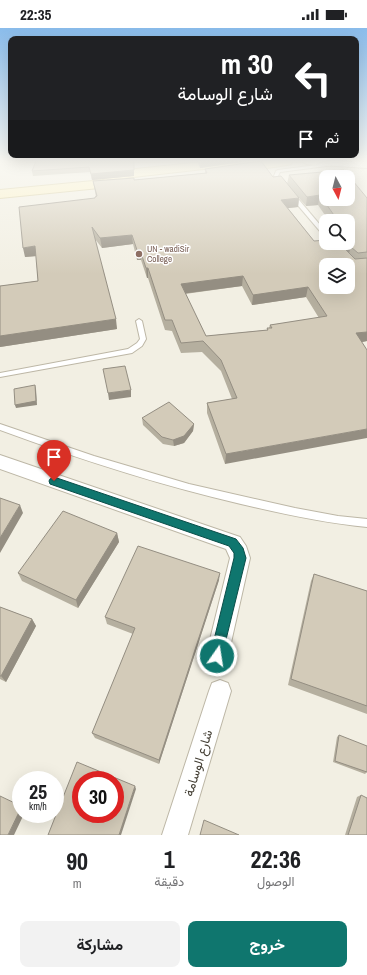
<!DOCTYPE html>
<html lang="ar">
<meta charset="utf-8">
<style>
:root{--surface:#fff;--page:#f2f2f2;--text:#202124;--muted:#757577;--accent:#0f766e}
body{margin:0;font-family:"Archivo Narrow",Vazirmatn,sans-serif;background:var(--page);color:var(--text);direction:rtl;height:100vh;display:flex;flex-direction:column;font-size:15px;white-space:nowrap}
*{box-sizing:border-box;margin:0}
p{font-size:13px;color:var(--muted)}
.icon{flex:none;width:22px;height:22px;fill:none;stroke:currentColor;stroke-width:2;stroke-linecap:round;stroke-linejoin:round}
.map{position:relative;height:807px;overflow:hidden;direction:ltr}
.sheet{display:flex;flex-direction:column;background:var(--surface);flex:1}
.sheet>*{flex:none}
.hud{position:absolute;left:8px;top:8px;width:351px;height:122px;border-radius:8px;box-shadow:0 4px 16px #0002;direction:rtl;background:#202124;color:#fff;overflow:hidden}
.needle{width:26px;rotate:173deg}
.buttons{position:absolute;left:319px;top:142px;display:grid;gap:8px}
.buttons a{display:grid;place-items:center;width:36px;height:36px;border-radius:8px;background:var(--surface);box-shadow:0 4px 16px #0002;font-size:20px}
.speed{position:absolute;left:12px;top:743px;display:flex;gap:8px;font-size:20px;font-weight:700;text-align:center}
.speed>*{display:grid;place-content:center;width:52px;height:52px;border-radius:50%;background:var(--surface);box-shadow:0 4px 16px #0002;line-height:1}
.speed small{font-size:10px;font-weight:400}
.speed .limit{border:6px solid #d22;background:#fff;color:#111}
.pin{position:absolute;display:grid;place-items:center;width:34px;height:34px;color:#fff;margin:-41px -17px;border-radius:50% 50% 50% 0;rotate:-45deg;box-shadow:0 0 4px #0007}
.pin .icon{rotate:45deg}
.me{position:absolute;width:44px;margin:-22px;rotate:13deg;stroke-linejoin:round;filter:drop-shadow(0 0 3px #0008)}
.turn{display:flex;align-items:center;gap:14px;height:84px;padding:0 20px;font-size:18px}
.turn .icon{width:52px;height:52px;stroke-width:2.5}
.turn b{display:block;font-size:28px;line-height:34px}
.then{display:flex;align-items:center;height:38px;padding:0 20px;background:#0003;gap:8px;font-size:15px}
.eta{display:flex;justify-content:space-evenly;align-items:center;height:68px;text-align:center}
.eta b{font-size:24px;font-weight:700;line-height:28px}
.button{display:flex;gap:8px;margin-top:auto;padding:8px 20px}
.button a{flex:1;height:46px;border-radius:8px;background:var(--accent);color:#fff;font-size:16px;font-weight:700;line-height:46px;text-align:center}
.button a+a{background:var(--page);color:var(--text)}
.status{display:flex;justify-content:space-between;align-items:center;height:28px;padding:0 20px;background:var(--surface);direction:ltr}
.status svg{height:11px;fill:currentColor}
.map>svg:first-child{display:block}
.lines{fill:none;stroke-linecap:round;stroke-linejoin:round}
.service-casing{stroke:#bdb7a6;stroke-width:2}
.minor-casing{stroke:#bdb7a6;stroke-width:2}
.secondary-casing{stroke:#d2c693;stroke-width:2}
.service{fill:#fff;fill-rule:evenodd}
.minor{fill:#fff;fill-rule:evenodd}
.secondary{fill:#fff4c1;fill-rule:evenodd}
.wall{fill:#b5af9f;fill-rule:evenodd}
.shaded-wall{fill:#948e82}
.building{fill:#d3cbb9;stroke:#948e82;fill-rule:evenodd}
.route{fill:#0f766e;stroke:#0a4d48}
.education-dot{fill:#8d6e63;stroke:#fff;stroke-width:1.5}
.labels{text-anchor:middle;dominant-baseline:central;stroke-width:3;stroke-linejoin:round;paint-order:stroke}
.far-education-label{font-size:9px;fill:#785e54;stroke:#fff;text-anchor:start}
.near-street-label{font-size:13px;fill:#443f34;stroke:#fff}
</style>
<div class="status"><b>22:35</b><svg viewBox="0 0 49 12"><path d="M0 12V9h3v3zM5 12V6h3v6zM10 12V3h3v9zM15 12V0h3v12zM26 1h20v11H26zM47 4h2v5h-2z"/></svg></div>
<div class="map">
<svg width="367" height="807" viewBox="0 0 367 807">
<rect width="100%" height="100%" fill="#f2efe3"/>
<g class="lines">
<g class="service-casing">
<path id="service" d="M332,135L334,136V137L280,144L278,148L285,156L283,157L274,148L276,143L278,142Z
M290,166H294L326,204V209L324,208L290,168Z
M139,291L142,293L146,311L142,318L132,325L0,349V345L128,321L137,315L140,311L136,293Z
M0,396L94,428L189,456L295,480L338,488L367,491V499C325,495 283,486 241,476C159,457 79,431 0,402Z"/>
</g>
<g class="minor-casing">
<path id="minor" d="M302,133L367,134V140L306,136Z
M0,427L240,509L246,518L250,530L228,628L225,636L217,639L209,636L206,628L230,530L226,521L0,441Z
M220,652L228,655L231,663L188,807H162L209,663L212,655Z"/>
</g>
<g class="secondary-casing">
<path id="secondary" d="M212,133H234L235,135L233,137L262,133H293L291,136L287,137L234,145L230,144L228,141L230,138L107,152L103,151L101,148L103,145L107,144Z
M124,150L129,151L130,154L129,157L0,170V162Z"/>
</g>
<use href="#service" class="service"/>
<use href="#minor" class="minor"/>
<use href="#secondary" class="secondary"/>
</g>
<path class="wall" d="M36,133H134V148L92,152L90,144L33,148L32,143Z
M197,133H248L200,140Z
M205,141L273,149L287,156L289,147L367,170V313L362,314L225,436L207,385V375L232,371L221,343L202,324L181,325L172,303L165,302L148,250H147L141,232H137L133,216L102,220L95,211L117,301L0,319V258L38,253L36,228L25,229L95,170L96,169L93,153L134,152L205,145ZM299,170L306,178L318,177L329,193H348V215L314,213L288,180L298,179ZM242,258L252,277L306,269L319,290L270,297L269,300H267V302L206,308L185,266Z
M142,390L194,396L193,403L184,415L174,418L163,416L143,397Z
M117,505L119,514L78,580L22,553L18,545Z
M314,546L367,563V686L288,657L311,553Z
M219,552L159,736L95,710L92,705L133,606L107,596L105,589Z
M0,579L32,591L36,598L6,654L0,651Z
M339,707L367,744L365,746L333,734L337,709Z
M361,767L367,807H345L357,769Z"/>
<path class="shaded-wall" d="M134,133V148L92,152L91,146Z
M206,133H248L200,140L201,134Z
M320,167L318,177L306,178L307,169Z
M299,170L298,179L280,181L281,172Z
M132,207L133,216L102,220L100,210Z
M35,218L37,228L25,229L23,220Z
M351,219L348,228L346,222Z
M137,222H140L141,232H137Z
M146,240H148V250H147Z
M243,248L242,258L181,266V256Z
M308,259L306,269L252,277L253,267Z
M116,291L117,301L0,319V308Z
M367,304V313L352,316L356,305Z
M35,357L36,361L37,377L16,380L15,377Z
M131,362V369L109,372L108,365Z
M194,396L193,403L184,415L174,418L173,412Z
M367,401V410L225,436L226,426Z
M20,477L23,485L0,525V510Z
M117,505L119,514L78,580L76,572Z
M220,545L219,552L159,736V732Z
M32,591L36,598L6,654L1,648Z
M135,758L136,761L121,807H119Z
M21,780V786H24L14,807H8Z"/>
<path class="building" d="M36,133H134V142L91,146L89,139L32,143Z
M261,133L273,149L281,148L299,170L281,172L314,213L326,212V215H348V209H349L348,208V193H338L320,167L307,169L289,147L344,142L367,170V224L358,225L351,219L346,222L355,231L367,230V304L356,305L367,322V401L226,426L207,375L237,370L221,332L203,313L181,315L172,292H165L148,240H146L140,222H137L132,207L100,210L92,199L116,291L0,308V258L38,253L35,218L23,220L19,179L95,170V169L97,168L93,153L134,150V152L207,145L205,141ZM326,149H348V171H326ZM326,237H348V259H326ZM243,248L253,267L308,259L327,288L270,297L272,300H267L268,302L206,308L181,256Z
M125,338L131,362L108,365L103,341Z
M35,357L36,373L15,377L14,361Z
M169,374L194,396L184,408L173,412L162,409L142,390Z
M0,470L20,477L0,510Z
M63,483L117,505L76,572L18,545Z
M138,518L220,545L159,732L92,705L135,600L105,589Z
M314,546L367,563V678L291,651Z
M0,579L32,591L1,648H0Z
M339,707L367,718V744L335,733Z
M77,734L135,758L119,807H48ZM81,752H115V786H81Z
M361,767L367,770V807H348Z
M0,768L21,778V780L8,807H0Z
M204,792L239,807H200Z"/>
<linearGradient id="sky" x2="0" y2="1"><stop stop-color="#8abceb"/><stop offset="0.54" stop-color="#f9f8f2"/><stop offset="1" stop-color="#f9f8f2" stop-opacity="0"/></linearGradient>
<rect width="367" height="246" fill="url(#sky)"/>
<path class="route" d="M54,449L236,511L243,520L246,530L221,632L217,634L212,632L210,628L234,530V525L229,518L50,456L49,453L50,451Z"/>
<circle class="education-dot" cx="139" cy="226" r="4"/>
<g class="labels">
<g class="far-education-label">
<text x="147" y="221">UN - wadiSir<tspan x="147" dy="10">College</tspan></text>
</g>
<g class="near-street-label">
<text transform="translate(198 735) rotate(-73)">شارع الوسامة</text>
</g>
</g>
</svg>
<div class="buttons">
<a><svg class="needle" viewBox="-14 -14 28 28"><path d="M0-13l5 13h-10z" fill="#e53935"/><path d="M0 13l5-13h-10z" fill="#757577"/></svg></a>
<a><svg class="icon" aria-label="search" viewBox="0 0 24 24"><circle cx="10" cy="10" r="6"/><path d="M15 15l6 6"/></svg></a>
<a><svg class="icon" aria-label="layers" viewBox="0 0 24 24"><path d="M12 4l9 5-9 5-9-5zM3 14l9 5 9-5"/></svg></a>
</div>
<div class="speed"><div>25<small>km/h</small></div><div class="limit">30</div></div>
<div class="pin" style="left:54px;top:453px;background:#d93025"><svg class="icon" aria-label="arrive" viewBox="0 0 24 24"><path d="M6 21V4h12l-3 4 3 4H6"/></svg></div>
<svg class="me" style="left:217px;top:628px" viewBox="-20 -20 40 40"><circle r="17" fill="#0f766e" stroke="#fff" stroke-width="3"/><path d="M0-11L8 9 0 5-8 9z" fill="#fff"/></svg>
<div class="hud">
<div class="turn"><svg class="icon" aria-label="left" viewBox="0 0 24 24"><path d="M17 20v-9H6M10 6l-5 5 5 5"/></svg><div><b>30 m</b>شارع الوسامة</div></div>
<div class="then">ثم<svg class="icon" aria-label="arrive" viewBox="0 0 24 24"><path d="M6 21V4h12l-3 4 3 4H6"/></svg></div>
</div>
</div>
<section class="sheet">
<div class="eta">
<div><b>22:36</b><p>الوصول</p></div>
<div><b>1</b><p>دقيقة</p></div>
<div><b>90</b><p>m</p></div>
</div>
<div class="button"><a>خروج</a><a>مشاركة</a></div>
</section>
